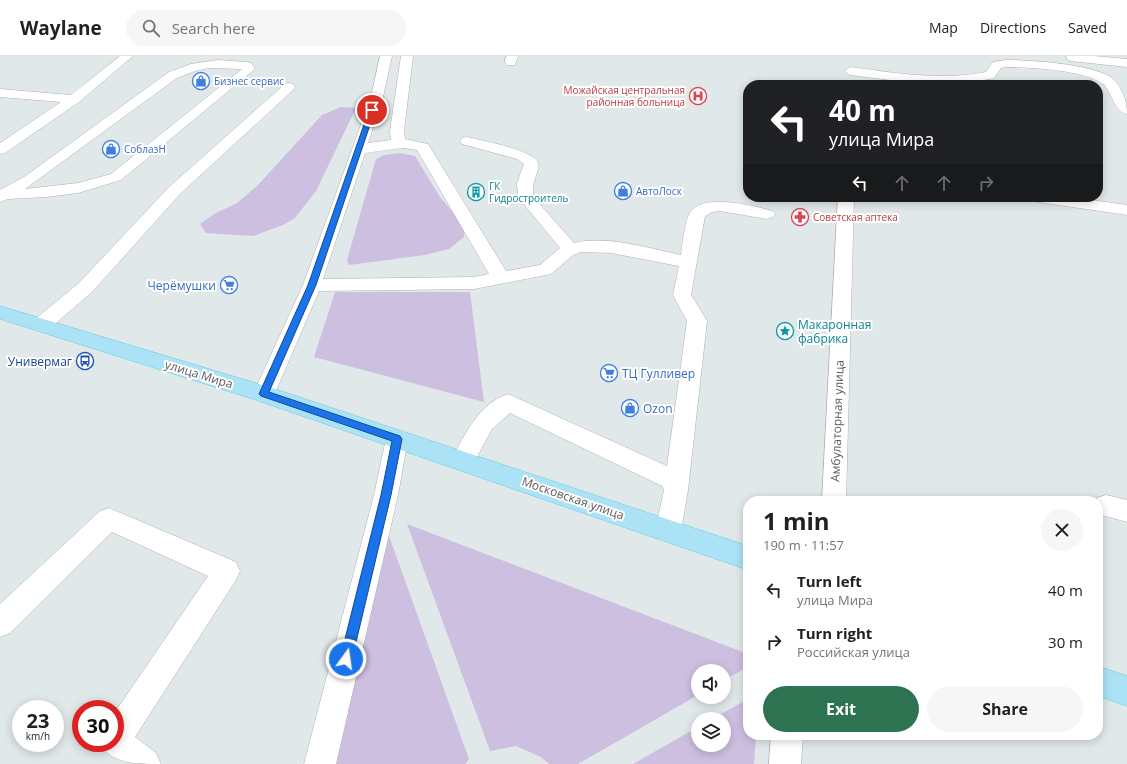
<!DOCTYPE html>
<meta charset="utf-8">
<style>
:root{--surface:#fff;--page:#f6f6f6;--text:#202124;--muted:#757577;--line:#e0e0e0;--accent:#2d7251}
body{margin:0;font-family:"Open Sans",sans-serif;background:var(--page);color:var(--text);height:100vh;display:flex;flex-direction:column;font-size:15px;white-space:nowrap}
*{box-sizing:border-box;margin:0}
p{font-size:13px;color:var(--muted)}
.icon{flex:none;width:22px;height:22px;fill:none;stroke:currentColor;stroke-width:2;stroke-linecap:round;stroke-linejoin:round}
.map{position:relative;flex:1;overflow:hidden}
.panel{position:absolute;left:743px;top:440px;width:360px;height:244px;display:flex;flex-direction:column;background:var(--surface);border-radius:16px;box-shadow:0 2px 10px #0003}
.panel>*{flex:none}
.hud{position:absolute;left:743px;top:24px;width:360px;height:122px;border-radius:16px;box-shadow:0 2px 10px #0003;background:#202124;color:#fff;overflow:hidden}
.controls{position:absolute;left:691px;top:608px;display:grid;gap:8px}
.controls a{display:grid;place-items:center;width:40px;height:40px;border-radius:50%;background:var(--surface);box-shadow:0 2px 10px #0003;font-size:20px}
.speed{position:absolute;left:12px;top:644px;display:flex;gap:8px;font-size:20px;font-weight:700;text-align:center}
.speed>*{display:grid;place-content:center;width:52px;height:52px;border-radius:50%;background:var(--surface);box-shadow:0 2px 10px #0003;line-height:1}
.speed small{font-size:10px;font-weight:400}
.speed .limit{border:6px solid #d22;background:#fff;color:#111}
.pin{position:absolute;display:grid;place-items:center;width:34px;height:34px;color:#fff;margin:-17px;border:2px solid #fff;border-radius:50%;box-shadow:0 1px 4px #0007}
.me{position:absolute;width:44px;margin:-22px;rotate:14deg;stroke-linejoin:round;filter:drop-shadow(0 0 3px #0008)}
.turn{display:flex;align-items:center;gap:14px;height:84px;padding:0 20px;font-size:18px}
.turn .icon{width:52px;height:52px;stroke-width:2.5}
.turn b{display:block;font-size:28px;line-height:34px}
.lanes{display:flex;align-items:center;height:38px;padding:0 20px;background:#0003;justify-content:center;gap:20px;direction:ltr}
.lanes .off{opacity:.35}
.round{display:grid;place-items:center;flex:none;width:42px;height:42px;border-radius:21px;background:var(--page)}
.headline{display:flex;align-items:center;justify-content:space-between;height:68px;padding:0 20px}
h1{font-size:24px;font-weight:700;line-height:30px}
.primary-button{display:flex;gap:8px;margin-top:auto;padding:8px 20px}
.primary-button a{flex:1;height:46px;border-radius:24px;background:var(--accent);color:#fff;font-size:16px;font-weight:700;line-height:46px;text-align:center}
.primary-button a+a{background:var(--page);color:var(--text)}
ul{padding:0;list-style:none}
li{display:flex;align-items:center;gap:12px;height:52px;padding:0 20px}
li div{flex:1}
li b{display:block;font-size:15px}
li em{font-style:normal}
header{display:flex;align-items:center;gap:24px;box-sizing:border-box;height:56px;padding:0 20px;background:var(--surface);border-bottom:1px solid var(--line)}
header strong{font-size:19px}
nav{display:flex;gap:22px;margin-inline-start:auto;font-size:14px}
.search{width:280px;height:36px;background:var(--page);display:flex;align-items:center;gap:10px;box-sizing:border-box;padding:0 14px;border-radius:22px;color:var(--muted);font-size:15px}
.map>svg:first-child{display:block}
.green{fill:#cdbfe0}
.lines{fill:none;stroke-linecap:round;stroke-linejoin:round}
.minor-casing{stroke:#b5afae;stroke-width:1}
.major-casing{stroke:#63cee1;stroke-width:1}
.minor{fill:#fff;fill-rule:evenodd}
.major{fill:#abe2f5;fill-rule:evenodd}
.route{fill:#1a73e8;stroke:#114b97}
.labels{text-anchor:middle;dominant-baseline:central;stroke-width:4;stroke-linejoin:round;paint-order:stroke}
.far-shop-label{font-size:10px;fill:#366cbe;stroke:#fff;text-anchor:start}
.far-health-label{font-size:10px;fill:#be3a42;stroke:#fff;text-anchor:end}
.far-culture-label{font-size:10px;fill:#0d838f;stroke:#fff;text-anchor:start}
.shop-label{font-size:12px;fill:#366cbe;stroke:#fff;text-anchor:start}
.culture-label{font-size:12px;fill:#0d838f;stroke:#fff;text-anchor:start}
.transit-label{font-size:12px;fill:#164399;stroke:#fff;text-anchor:end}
.street-label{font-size:12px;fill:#605959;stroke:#fff}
</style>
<header>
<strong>Waylane</strong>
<div class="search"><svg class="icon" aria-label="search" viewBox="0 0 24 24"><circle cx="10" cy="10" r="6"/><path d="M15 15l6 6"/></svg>Search here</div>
<nav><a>Map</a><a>Directions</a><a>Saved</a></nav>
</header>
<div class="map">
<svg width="1127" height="708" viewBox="0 0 1127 708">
<rect width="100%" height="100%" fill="#e1e8ea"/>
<path class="green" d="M341,51L356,52L316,135L295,162L283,169L253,180L206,177L200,168L214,158L237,147L257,130L322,59Z
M400,97L415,100L440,141L465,171L464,181L449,193L425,199L349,209L347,204L376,103L384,99Z
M335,236H470L484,346L314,301Z
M407,468L748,598V611L724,624V615H698V639L578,708H549L541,701L516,690L490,695Z
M388,477L469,703L465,708H334Z
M748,643V679H756L754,708H633L698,671V689H724V663H712Z"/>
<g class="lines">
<g class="minor-casing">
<path id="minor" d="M120,0H133L79,46L5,97L0,98V87L61,46L0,41V33L71,39Z
M380,0H392L383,41L368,87L391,84L390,75L401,0H413L404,75L405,83L428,88L506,215L540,209L560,192L518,141L517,127L524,108L517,103L462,88L460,85L462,82L467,81C480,84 534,94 538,107C541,115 529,128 534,140C537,147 567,178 574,187C608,179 647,192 681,199C683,188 684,166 690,157C702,136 754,150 773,155L775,158L773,161L767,163L720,155L712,156L705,160L691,239L707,265L688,434L681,475L677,483L668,486L659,483L655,475L664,434L662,430L510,357L492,373L471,412L463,415L455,412L451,405C464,380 479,347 508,338L667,410L687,265L673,239L679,210L611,197L581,196L573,199L551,218L474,233L319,235L272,344L264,346L256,344L253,338L303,229L371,41ZM403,92L417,94L489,218L474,221L323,223L365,97Z
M506,0H518L515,9H507L505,6Z
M1066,0H1095L1127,3V11L1071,5L1067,3Z
M218,4L247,6L251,7L255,13L121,124L78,137L46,141L8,143L0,146V134L24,121L169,16L191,8ZM209,12L242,13L111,118L78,127L25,133L177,22L195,15Z
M1006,4C1030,4 1093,8 1112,22C1122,31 1127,45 1127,58C1112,54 1113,36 1103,28C1085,14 1029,11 1006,11L1001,12L994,22C947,33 898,25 850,19L844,15L850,11C895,17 941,25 986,16L993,6Z
M289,27L293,28L295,31L293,34L180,138L93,235L48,274L41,276L34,274L31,269L34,264L79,227L168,132L285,28Z
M838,141H854L846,445H822Z
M1030,141H1071L1127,149V159L1038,146L1032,144Z
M397,374L405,376L408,383L398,439L336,708H304L374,439L386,383L389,376Z
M1106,439L1127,444V466L1098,458V445H1096L1097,442Z
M109,452L236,506L240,515L236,524L135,681L156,697L161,708C135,708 111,708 100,687H115V656L208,520L112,476L10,577L0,581V548L100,455Z
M771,679H803L801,708H769Z"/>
</g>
<g class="major-casing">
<path id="major" d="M0,250L272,332L748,490V514L256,344L0,263Z
M1098,610L1127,620V650L1098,640Z"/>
</g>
<use href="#minor" class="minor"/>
<use href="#major" class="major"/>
</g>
<path class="route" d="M372,53L375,54L316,229L269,336L400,380L402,383L391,439L352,603L350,608L346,609L342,608L340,603L381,439L392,385L261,340L259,338L308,229L369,54Z"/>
<defs>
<g id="shop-ring" transform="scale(0.9)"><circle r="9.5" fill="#fff" stroke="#3f7fe0" stroke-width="1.5"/><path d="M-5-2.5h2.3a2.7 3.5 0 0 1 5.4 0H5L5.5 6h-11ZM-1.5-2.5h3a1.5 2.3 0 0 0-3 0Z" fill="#3f7fe0"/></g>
<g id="hospital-ring" transform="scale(0.9)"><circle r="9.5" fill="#fff" stroke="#e0444e" stroke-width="1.5"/><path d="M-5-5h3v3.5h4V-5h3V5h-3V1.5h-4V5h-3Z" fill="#e0444e"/></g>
<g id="building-ring" transform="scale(0.9)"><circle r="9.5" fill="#fff" stroke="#0f9aa8" stroke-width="1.5"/><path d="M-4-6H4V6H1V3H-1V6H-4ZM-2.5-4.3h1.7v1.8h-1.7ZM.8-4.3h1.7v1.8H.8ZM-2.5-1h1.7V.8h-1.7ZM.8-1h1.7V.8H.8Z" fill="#0f9aa8"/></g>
<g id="pharmacy-ring" transform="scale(0.9)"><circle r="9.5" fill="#fff" stroke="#e0444e" stroke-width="1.5"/><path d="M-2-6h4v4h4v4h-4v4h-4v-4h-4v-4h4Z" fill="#e0444e"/></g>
<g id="supermarket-ring" transform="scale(0.9)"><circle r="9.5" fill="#fff" stroke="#3f7fe0" stroke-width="1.5"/><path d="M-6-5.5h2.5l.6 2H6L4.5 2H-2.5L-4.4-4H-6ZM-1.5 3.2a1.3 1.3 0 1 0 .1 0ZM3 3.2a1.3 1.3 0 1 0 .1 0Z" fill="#3f7fe0"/></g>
<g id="sight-ring" transform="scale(0.9)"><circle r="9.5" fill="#fff" stroke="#0f9aa8" stroke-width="1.5"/><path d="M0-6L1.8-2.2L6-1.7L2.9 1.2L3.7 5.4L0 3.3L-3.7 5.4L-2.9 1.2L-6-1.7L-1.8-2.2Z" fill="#0f9aa8"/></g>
<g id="bus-ring" transform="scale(0.9)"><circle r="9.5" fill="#fff" stroke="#1a4fb4" stroke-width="1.5"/><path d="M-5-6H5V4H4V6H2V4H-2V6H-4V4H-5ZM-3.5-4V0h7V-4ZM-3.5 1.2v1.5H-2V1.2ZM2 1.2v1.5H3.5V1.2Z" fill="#1a4fb4"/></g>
</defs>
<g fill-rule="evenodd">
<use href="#shop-ring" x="201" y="25"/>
<use href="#hospital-ring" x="698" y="40"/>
<use href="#shop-ring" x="111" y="93"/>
<use href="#shop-ring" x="623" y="135"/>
<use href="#building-ring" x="476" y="136"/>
<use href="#pharmacy-ring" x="800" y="161"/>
<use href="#supermarket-ring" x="229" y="229"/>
<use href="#sight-ring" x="785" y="275"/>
<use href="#bus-ring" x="85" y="305"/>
<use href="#supermarket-ring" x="609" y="317"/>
<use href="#shop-ring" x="630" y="352"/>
</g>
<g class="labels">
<g class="far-shop-label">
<text x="214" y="25">Бизнес сервис</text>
<text x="124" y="93">СоблазН</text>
<text x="636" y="135">АвтоЛоск</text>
</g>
<g class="far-health-label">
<text x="685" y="34">Можайская центральная<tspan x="685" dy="12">районная больница</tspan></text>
<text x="813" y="161" text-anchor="start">Советская аптека</text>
</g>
<g class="far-culture-label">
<text x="489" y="130">ГК<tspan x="489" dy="12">Гидростроитель</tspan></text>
</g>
<g class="shop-label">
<text x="216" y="229" text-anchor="end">Черёмушки</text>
<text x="622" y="317">ТЦ Гулливер</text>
<text x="643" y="352">Ozon</text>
</g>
<g class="culture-label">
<text x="798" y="268">Макаронная<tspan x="798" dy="14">фабрика</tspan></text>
</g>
<g class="transit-label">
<text x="72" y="305">Универмаг</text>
</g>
<g class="street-label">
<text transform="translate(199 318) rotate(17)">улица Мира</text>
<text transform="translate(837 365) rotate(-88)">Амбулаторная улица</text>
<text transform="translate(573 442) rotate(19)">Московская улица</text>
</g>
</g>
</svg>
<div class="controls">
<a><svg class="icon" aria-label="sound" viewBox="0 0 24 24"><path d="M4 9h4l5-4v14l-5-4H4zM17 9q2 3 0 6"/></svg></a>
<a><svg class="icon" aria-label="layers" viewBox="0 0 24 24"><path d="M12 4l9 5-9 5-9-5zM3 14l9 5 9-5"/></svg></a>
</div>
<div class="speed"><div>23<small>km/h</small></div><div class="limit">30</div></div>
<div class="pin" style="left:372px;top:54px;background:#d93025"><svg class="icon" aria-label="arrive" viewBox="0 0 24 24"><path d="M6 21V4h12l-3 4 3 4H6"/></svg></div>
<svg class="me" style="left:346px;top:603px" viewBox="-20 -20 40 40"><circle r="17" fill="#1a73e8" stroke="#fff" stroke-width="3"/><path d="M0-11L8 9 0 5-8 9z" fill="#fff"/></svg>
<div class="hud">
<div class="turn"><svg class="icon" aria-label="left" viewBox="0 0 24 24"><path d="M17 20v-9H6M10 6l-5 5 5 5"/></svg><div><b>40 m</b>улица Мира</div></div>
<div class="lanes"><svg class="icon" aria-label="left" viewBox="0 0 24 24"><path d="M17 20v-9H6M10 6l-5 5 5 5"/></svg><svg class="icon off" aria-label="ahead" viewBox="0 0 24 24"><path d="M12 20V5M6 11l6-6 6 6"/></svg><svg class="icon off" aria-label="ahead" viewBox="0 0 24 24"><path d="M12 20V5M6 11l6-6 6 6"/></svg><svg class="icon off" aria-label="right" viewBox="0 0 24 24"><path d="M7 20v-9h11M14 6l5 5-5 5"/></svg></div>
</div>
<section class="panel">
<div class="headline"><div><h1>1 min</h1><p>190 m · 11:57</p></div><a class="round"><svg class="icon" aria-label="close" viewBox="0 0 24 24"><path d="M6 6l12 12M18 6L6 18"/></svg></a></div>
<ul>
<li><svg class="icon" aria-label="left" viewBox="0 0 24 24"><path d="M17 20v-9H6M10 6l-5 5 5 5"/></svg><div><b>Turn left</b><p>улица Мира</p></div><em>40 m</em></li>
<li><svg class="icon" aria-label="right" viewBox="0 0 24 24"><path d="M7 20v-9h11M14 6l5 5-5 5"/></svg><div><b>Turn right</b><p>Российская улица</p></div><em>30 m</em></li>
</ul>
<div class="primary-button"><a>Exit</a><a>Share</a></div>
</section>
</div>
